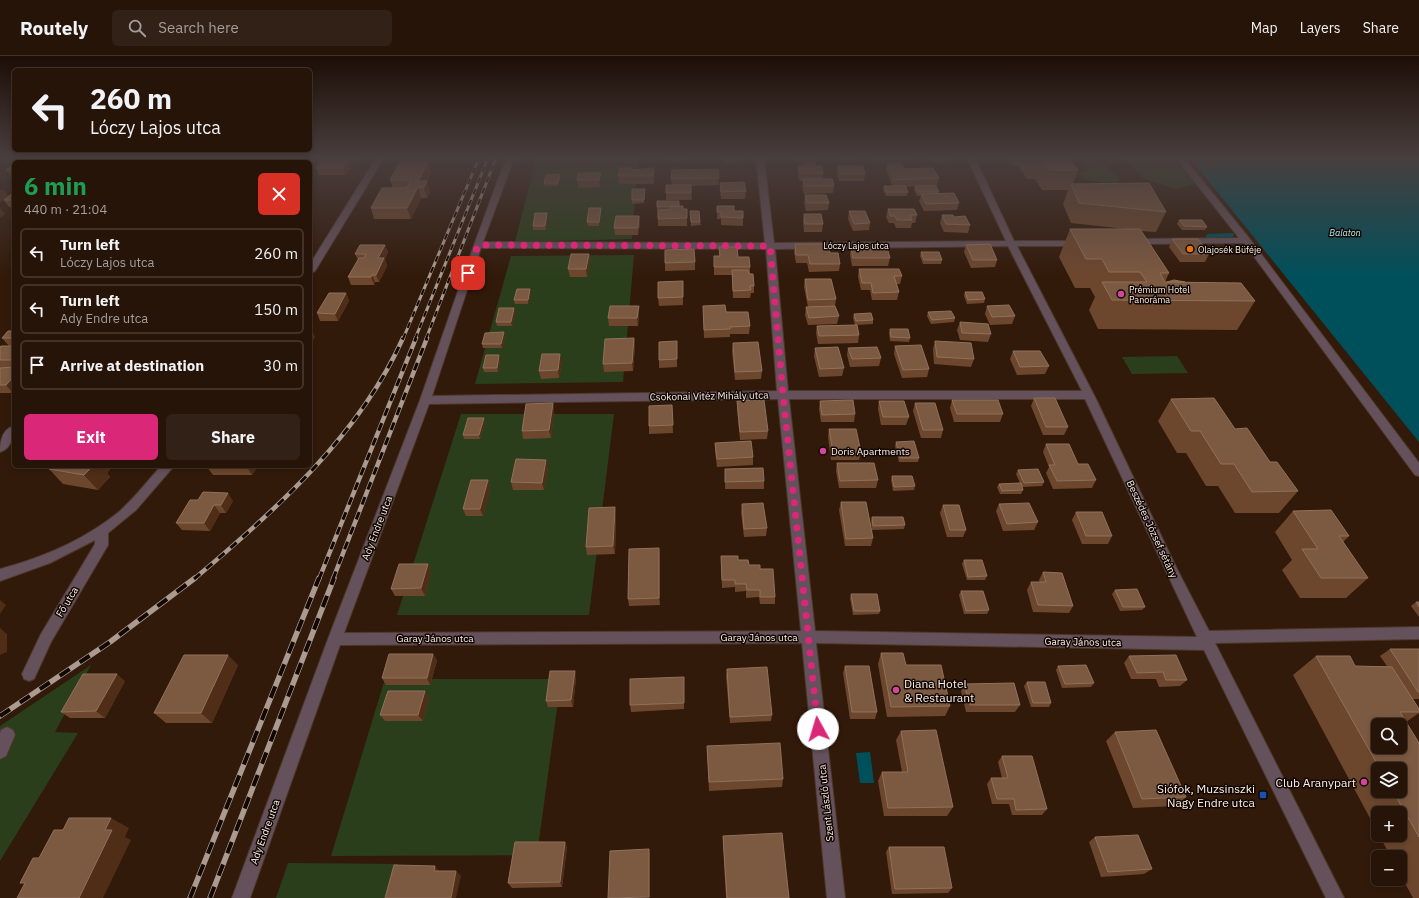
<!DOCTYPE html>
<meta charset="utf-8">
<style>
:root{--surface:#261408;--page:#322116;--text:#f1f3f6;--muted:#a49e9c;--line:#423329;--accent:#db2777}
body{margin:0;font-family:"IBM Plex Sans",sans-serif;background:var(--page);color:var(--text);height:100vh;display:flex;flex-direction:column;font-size:15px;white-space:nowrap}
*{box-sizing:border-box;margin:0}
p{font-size:13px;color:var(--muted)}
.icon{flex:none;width:22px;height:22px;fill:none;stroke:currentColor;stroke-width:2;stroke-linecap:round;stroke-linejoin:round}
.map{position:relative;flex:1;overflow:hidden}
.panel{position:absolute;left:12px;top:104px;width:300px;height:308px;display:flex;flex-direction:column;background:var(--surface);border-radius:6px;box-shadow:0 2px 6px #0003,0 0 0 1px var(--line)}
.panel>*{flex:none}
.guide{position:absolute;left:12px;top:12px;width:300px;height:84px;border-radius:6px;box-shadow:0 2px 6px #0003,0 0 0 1px var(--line);background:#261408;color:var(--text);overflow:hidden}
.buttons{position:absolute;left:1371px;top:662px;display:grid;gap:8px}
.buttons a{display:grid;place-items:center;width:36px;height:36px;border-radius:6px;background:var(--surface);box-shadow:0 2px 6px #0003,0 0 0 1px var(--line);font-size:20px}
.pin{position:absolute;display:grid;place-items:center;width:34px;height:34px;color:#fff;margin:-17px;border-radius:8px;box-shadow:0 2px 6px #0006}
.me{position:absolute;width:44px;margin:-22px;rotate:354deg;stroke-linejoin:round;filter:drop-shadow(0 0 3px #0008)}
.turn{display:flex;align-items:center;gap:14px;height:84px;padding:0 12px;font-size:18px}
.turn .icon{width:52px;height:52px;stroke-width:2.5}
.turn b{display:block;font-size:28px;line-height:34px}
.round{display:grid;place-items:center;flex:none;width:42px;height:42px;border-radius:6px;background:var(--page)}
.summary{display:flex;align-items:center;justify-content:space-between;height:68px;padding:0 12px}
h1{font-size:24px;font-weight:700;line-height:30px;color:#1e9e55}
.action{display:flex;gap:8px;margin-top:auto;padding:8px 12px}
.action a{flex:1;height:46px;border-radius:6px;background:var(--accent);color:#fff;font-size:16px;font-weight:700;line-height:46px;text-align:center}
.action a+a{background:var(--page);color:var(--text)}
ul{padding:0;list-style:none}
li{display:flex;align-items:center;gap:12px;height:50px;margin:0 8px 6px;padding:0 4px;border:2px solid var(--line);border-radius:6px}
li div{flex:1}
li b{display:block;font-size:15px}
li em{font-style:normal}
header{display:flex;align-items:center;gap:24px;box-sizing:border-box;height:56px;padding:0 20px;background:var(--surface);border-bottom:1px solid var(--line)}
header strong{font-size:19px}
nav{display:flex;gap:22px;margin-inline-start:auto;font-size:14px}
.search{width:280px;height:36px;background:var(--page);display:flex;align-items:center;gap:10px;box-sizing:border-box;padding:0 14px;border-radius:6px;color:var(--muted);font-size:15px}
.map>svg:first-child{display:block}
.green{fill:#2b3e1b}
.water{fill:#00505b}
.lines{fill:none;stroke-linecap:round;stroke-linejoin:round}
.stream{stroke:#00505b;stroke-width:4}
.street-casing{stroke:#4e3829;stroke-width:2}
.street{fill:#65515b;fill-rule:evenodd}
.rail-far2-casing{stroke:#ab9a8f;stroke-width:3}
.rail-far1-casing{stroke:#ab9a8f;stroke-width:4.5}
.rail-casing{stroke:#ab9a8f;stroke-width:5.5}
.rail-far2{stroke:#120803;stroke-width:2;stroke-dasharray:6;stroke-linecap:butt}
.rail-far1{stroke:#120803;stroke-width:3;stroke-dasharray:8;stroke-linecap:butt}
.rail{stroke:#120803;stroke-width:4;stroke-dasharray:12;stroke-linecap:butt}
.wall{fill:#6d472d;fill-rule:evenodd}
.shaded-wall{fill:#4f2d17}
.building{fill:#7c5941;stroke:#90715b;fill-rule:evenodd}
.route{stroke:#db2777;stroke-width:7;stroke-dasharray:0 12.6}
.food-dot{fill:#e8710a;stroke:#120803;stroke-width:1.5}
.hotel-dot{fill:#d1479c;stroke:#120803;stroke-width:1.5}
.transit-dot{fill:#1a4fb4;stroke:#120803;stroke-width:1.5}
.labels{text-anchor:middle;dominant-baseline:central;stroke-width:3;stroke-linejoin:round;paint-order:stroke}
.far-water-label{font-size:9px;font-style:italic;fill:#b7f0fb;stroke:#120803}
.far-street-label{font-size:9px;fill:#fdf0e8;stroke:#120803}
.far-poi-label{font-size:9px;fill:#fdf0e8;stroke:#120803;text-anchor:start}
.street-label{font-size:10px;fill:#fdf0e8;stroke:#120803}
.poi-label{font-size:10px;fill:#fdf0e8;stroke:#120803;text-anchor:start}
.near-poi-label{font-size:12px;fill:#fdf0e8;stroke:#120803;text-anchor:end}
</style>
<header>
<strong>Routely</strong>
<div class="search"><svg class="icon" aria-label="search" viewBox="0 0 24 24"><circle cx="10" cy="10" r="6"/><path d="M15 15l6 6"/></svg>Search here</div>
<nav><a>Map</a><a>Layers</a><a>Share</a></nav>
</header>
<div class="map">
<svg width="1419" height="842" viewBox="0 0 1419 842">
<rect width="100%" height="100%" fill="#321a0a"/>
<path class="green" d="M536,102H638L632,183L515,186Z
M1120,102H1174L1195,128L1175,133L1143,122L1129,107Z
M1086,103L1103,108L1121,124L1113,128L1085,123L1077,118L1088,114L1084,109Z
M634,199L623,326L475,328L511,200Z
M1177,300L1188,317L1132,318L1122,301Z
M461,358H614L589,559H397Z
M91,609L55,676L78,677L0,805V670Z
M385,623H561L537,799L331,800Z
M288,807L398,808L389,842H276Z"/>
<path class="water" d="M1190,102H1419V386Z
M870,696L874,727H860L856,697Z"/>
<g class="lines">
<path class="stream" d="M1208,180L1232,179"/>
<g class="street-casing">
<path id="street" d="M233,102H241L237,106H229Z
M376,102H384L315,215L310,218V208Z
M506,102H514L483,186L765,187L756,102H764L774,187L1006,185L967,102H975L1014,185H1084L1085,187L1081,190H1017L1096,343L1177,513L1209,575L1419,571V583L1215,587L1344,842H1326L1204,594L816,587L845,842H827L802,587L340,589L250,842H232L328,583L420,344L474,189ZM1008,190L1082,335H788L775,193ZM481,192L766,193L777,335L432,340ZM778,343L801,575L344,577L429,348ZM789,343H1085L1197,581L815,575Z
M1176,102H1184L1249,182L1419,407V420L1415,419L1244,187L1130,188L1129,186L1130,184L1133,183L1239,182Z
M14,370C14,380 11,393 0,396C0,386 2,373 14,370Z
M161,410H174L136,454L108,477V489L51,586L34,623L29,625L24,623L22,618L41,578L95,488V484L50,507L0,525V513C42,502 86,483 120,455C135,441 148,425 161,410Z
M7,671L13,674L15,679L6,700L0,703V677L1,674Z"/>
</g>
<use href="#street" class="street"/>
<g class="rail-far2-casing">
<path id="rail-far2" d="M403,283L479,102
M415,283L488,102
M426,283L496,102"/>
</g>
<g class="rail-far1-casing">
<path id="rail-far1" d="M194,523C275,455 359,380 403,282
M319,523L416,282
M333,523L427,282"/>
</g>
<g class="rail-casing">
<path id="rail" d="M0,660L110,586L195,522
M190,842L319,522
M210,842L334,522"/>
</g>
<use href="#rail-far2" class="rail-far2"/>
<use href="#rail-far1" class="rail-far1"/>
<use href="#rail" class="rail"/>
</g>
<path class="wall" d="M23,102H60L58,104L59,106H16L25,104Z
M211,102L208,106H174L173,105Z
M260,102H289L286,106H262Z
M323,102H357L346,119H319L316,112Z
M544,102H561V105H544Z
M586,102H612V104L587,105Z
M670,102H683L682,105H670Z
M725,102H742V107H725Z
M792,102H817L816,110L823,117V123L834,130L833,137L804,138L802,130L803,125H799L798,117V110H804V107L799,108L798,105H793Z
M838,102H858L857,106H839Z
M874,102H906V104L875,105Z
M932,102H949L948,107H935Z
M1008,102H1069L1078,114L1073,128L1166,156L1156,176L1141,175L1169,217L1165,226L1255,245L1237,274L1098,273L1089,254L1095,241L1090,232H1075L1059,201L1070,173H1126L1071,167L1063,148L1068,134H1042L1035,123H1027L1018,109H1012Z
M428,106L431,117L427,125L430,136L427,142H421L411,163H374L371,152L393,132L390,124Z
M887,107L904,113L939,122L937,130H936L939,136V138L959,147L957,154L924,155L919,145L921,140H917L914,134L915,130L906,131L908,136L907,140H886L883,134L884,130H892L886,114Z
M14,108V121H11L6,114Z
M838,110L865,118L864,125H839L837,118Z
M631,114L655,119L654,128H619L618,120Z
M601,117V125L600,131L578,132L577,124Z
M560,118V122L558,130H544V127Z
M719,122L718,129L691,130L692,144H666V137L672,129L671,123Z
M720,127L746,135L745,143H721L720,134Z
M645,133L644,147L632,148V144Z
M14,136V151H9L4,144Z
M805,139L829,147L828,154L806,155L804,147Z
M679,150L683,153H687V170H658V154H657V151Z
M717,150L734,155H743V170L721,169V163H717Z
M888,153L917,159L915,167H912L911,172H896L894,167H889L886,161Z
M690,155L700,166L701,169L691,170Z
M849,155L870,167L869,174L853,175L848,163Z
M601,156L599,170H588L587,166Z
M804,158L823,168L822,176H804L803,165Z
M942,159L954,161L970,169L968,177L944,176L940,167Z
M639,160L640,167L638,179H615L614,172Z
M547,161L546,174H533V170Z
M1179,164L1207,171L1205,174H1182L1177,168Z
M1172,183L1209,198L1205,206H1180L1169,191Z
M795,188L830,197L840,208L839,215L809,216L807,207H796L794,196Z
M385,189L388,196L385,203L387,210L379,226H375L374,229H351L348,221L358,204L355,198Z
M966,189L997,204L995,211L971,212L964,196Z
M719,191L738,201L750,211V218L754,230V237H751L750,242H733L732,219H714V200H719Z
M851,191L890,202L888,210H852L850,199Z
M921,196L942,204L941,208H923L920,200Z
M589,198L590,206L587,221H570L568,213Z
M695,206V214L665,215V207Z
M859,213L902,220L900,228H896L899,236L897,244H872L870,234H861L858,221Z
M805,223L836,243L835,250L839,260L837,268L808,269L805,259L806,251H808L804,231Z
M683,225V249L659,250L658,242Z
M965,236L985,243L984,247L967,248L964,240Z
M346,237L349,245L338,265H320L317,257Z
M531,237L528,248H515L514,244Z
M639,250V258L638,270H609L608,262Z
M703,250L726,256L750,270L749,278H730V281L704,282Z
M987,250L1015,260L1012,268L990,269L985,258Z
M514,252L515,256L512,270H497L496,266Z
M928,256L955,262L954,266L931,268L927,260Z
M854,258L873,264V268L856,269L859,279L858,287L818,288L816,277L817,270L855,269L853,262Z
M960,266L991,278L988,286L960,284L957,274Z
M890,273L910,282L909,286L890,285L889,277Z
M14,275V336L13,337H0V291L9,290L2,282Z
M505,280L502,292H483L482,288Z
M634,282L635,290L633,315L604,316L603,308Z
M677,285V311L659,312V304Z
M935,285L974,303L971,311L934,308L933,293Z
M733,287L762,315L761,323L735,324L732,295Z
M895,290L929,313L927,321L902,322L894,298Z
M815,292L844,312L842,320L819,321L814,300Z
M848,292L881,302L879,310L850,311L847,299Z
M1013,295L1049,310L1045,318L1017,319L1010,303Z
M500,303L498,316H484L483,312Z
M562,306L559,322L541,323L539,315Z
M1034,342L1068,371L1064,379H1043L1031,350Z
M1171,343L1235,373L1270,406L1298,435L1279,457H1235L1218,430H1206L1186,397H1177L1158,365Z
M952,344L1003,358L1000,366H954L950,352Z
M737,345L768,375L767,383L740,384L737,353Z
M820,345L855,358L854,366H821L819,353Z
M879,345L909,361L906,369H881L878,353Z
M553,347L554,355L551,382L523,383L522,375Z
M915,347L943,374L941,382H921L913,355Z
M672,349L673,377L649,378V370Z
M485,366L480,383H464L463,379Z
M829,373L861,396L859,404H831L828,381Z
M896,386L919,402L918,406H899L895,390Z
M715,387L753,401V409L717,411L715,395Z
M1046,388L1078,408L1096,424L1092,432L1053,433L1046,417L1049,411L1043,396Z
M837,407L878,424L876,432H839L836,415Z
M52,410H120L117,413L111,412L107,417L110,421L98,434L63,428L49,413Z
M258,410L252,419H213L207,411Z
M548,411L544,434H513L511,426Z
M725,413L764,425V433H725Z
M1018,414L1044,426L1042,430L1022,431L1023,434L1021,438H1000L997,431L999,428L1020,427L1016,418Z
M892,420L915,430L914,434L893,435L891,424Z
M488,424L490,432L483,460H466L463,453Z
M190,444L233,445L226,457H220L210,475L182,474L176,467Z
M841,446L873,482L871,490H845L839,454Z
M742,448L767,472L766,480L744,481L741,456Z
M999,448L1038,466L1034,474L1003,475L996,455Z
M943,449L966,474L963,481H947L940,457Z
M1293,455L1349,480L1343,486L1368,522L1346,542H1300L1282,514L1292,504L1275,476Z
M1076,456L1112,480L1108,488H1082L1072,464Z
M616,459L615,498L587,499L586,491Z
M872,461L905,469L904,473L872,474L871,465Z
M660,499V549L629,550L628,543Z
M721,500L738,504L749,509L760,513L775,541V548H760L759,541L746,542V535L735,536V531L722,532Z
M964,504L987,520L985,524H967L962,508Z
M431,515L425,540H395L391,533Z
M1043,516L1073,550L1069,557L1033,556L1027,534L1031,526H1040L1039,524Z
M1115,534L1145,551L1142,554L1120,555L1112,538Z
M961,535L989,554L987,558H964L959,539Z
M851,538L880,555L879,558L853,559L850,542Z
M1416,546H1419V561L1411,550Z
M1390,593H1419V643H1413L1419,653V657L1406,666L1419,687V842H1413L1400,818V801H1391L1379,779H1400V757H1378V777L1293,619L1316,600L1355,610H1387L1380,600ZM1378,713H1400V735H1378Z
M881,597L950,650L945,660L887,661L878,608Z
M433,598L437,605L430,629H386L382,622Z
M1129,600L1187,624L1180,630L1159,631L1156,623H1131L1124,607Z
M238,609L212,667H166L154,657Z
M845,610L877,656L875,663H850L843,617Z
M1058,610L1094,627L1091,631L1062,632L1056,614Z
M727,613L772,659L771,665L730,667L726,620Z
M684,621V653L631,656L630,649Z
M576,622L573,651H548L546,645Z
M125,625L105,662H70L61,656Z
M1027,626L1051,647L1049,651H1031L1024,630Z
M964,628L1020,649L1015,656H966L961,635Z
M425,635L429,641L423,665H385L380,659Z
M901,675L953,751L947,760H884L878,725L882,716H902L896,684Z
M1115,676L1186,741L1176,750L1133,752L1106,685Z
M707,690L783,723L782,731L709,735Z
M1002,700L1047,753L1042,759H1012L1009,748H992L987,728L991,722H1002L998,706Z
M723,780L789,842H726L723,788Z
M1095,781L1152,813L1144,818L1101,821L1089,786Z
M565,786L567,791L562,831L512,832L508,827Z
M889,791L952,832L948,837L892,838L886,796Z"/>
<path class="shaded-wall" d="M51,102H60L58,104L59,106H53Z
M202,102H211L208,106H200L199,105Z
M284,102H289L286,106Z
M350,102H357L346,119L343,112Z
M428,106L431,117L424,131L418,125Z
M654,112L655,119L654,128L653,120Z
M601,117V125L600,131L599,124Z
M560,118V122L558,130V127Z
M427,125L430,136L427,142L424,131Z
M418,131L421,142L411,163L407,152Z
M3,133L8,140L0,147V135Z
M0,151L5,158L0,162Z
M601,152V156L599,170V166Z
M547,157V161L546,174L545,170Z
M639,160L640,167L638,179V172Z
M385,189L388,196L385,203L387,210L379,226L376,219L378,202Z
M589,198L590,206L587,221L586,213Z
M372,219L375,226L374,229L371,221Z
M530,233L531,237L528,248V244Z
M346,237L349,245L338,265L335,258Z
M639,250V258L638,270L637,262Z
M514,252L515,256L512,270L511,266Z
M312,274L315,281L310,291V276Z
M504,276L505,280L502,292L501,288Z
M634,282L635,290L633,315L632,307Z
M560,298L562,306L559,322L558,314Z
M499,299L500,303L498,316L497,312Z
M14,320V336L13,337L6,329Z
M553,347L554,355L551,382L549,374Z
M484,362L485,366L480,383L479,379Z
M546,404L548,411L544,434L542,427Z
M93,410H109L111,412L107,417L110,421L98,434L84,419Z
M114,410H120L117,413Z
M248,410H258L252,419L247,411Z
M488,424L490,432L483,460L480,453Z
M228,437L233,445L226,457L221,449Z
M214,449L220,457L210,475L204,467Z
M615,451L616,459L615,498L613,490Z
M659,492L660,499V549L659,542Z
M428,508L431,515L425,540L421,532Z
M0,544L6,549L0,558Z
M0,572L7,578V596L0,599Z
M433,598L437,605L430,629L427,622Z
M228,599L238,609L212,667L201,657Z
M575,615L576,622L573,651L571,644Z
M117,618L125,625L105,662L96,655Z
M425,635L429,641L423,665L418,659Z
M111,762L129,772L125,781L131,784L103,842H79L105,774Z
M565,786L567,791L562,831L560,826Z
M649,793L650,798V842H649Z
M435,810L439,815H434Z
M456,815L461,820L456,842H451Z"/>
<path class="building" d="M176,102H202L199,105H173Z
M323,102H350L343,112H316Z
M805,102H817V103H805Z
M1032,102H1069L1078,114H1049L1041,103H1033Z
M19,104H57L55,106H16Z
M400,106H428L418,125H427L424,131H418L407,152H371L382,132H407L411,124H390Z
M887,107H901L904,113L933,112L939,122L894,124Z
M14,108V114H6Z
M798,110H821L823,117H800Z
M838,110H863L865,118H840Z
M620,112H631V114L654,112L653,120H618Z
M718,113L719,122L671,123L672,114Z
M578,117H601L599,124H577Z
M560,118L558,127H544L546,119Z
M803,123H832L834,130H805Z
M744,126L746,135L721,136L720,127Z
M1149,127L1166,156L1079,147L1071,128Z
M666,129H691V137H666Z
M884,130H905L908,136H886Z
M915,130H936L939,136H918Z
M632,133H645L644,144H632Z
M14,136V144H4Z
M954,137L959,147L926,148L921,138Z
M805,139H826L829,147H807Z
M657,145H679V150L657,151Z
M670,150H683V153H687V162L658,163V154H670Z
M717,150H734V155H743V162L721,161V156H717Z
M589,152H601L599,166H587Z
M888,153H914L917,159H910L912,164H897L895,160H890Z
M690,155H699L700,166H691Z
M849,155H865L870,167L854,168Z
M535,157H547L545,170H533Z
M804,158H821L823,168H805Z
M942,159H953L954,161L965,160L970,169L946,168Z
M616,160H639L638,172H614Z
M1179,164H1202L1207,171L1184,170Z
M1070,173H1140L1169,217H1160L1165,226L1241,227L1255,245L1112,244L1102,226H1147L1140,216H1109L1102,203H1086Z
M1172,183H1198L1209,198H1183Z
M795,188H828L830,197H838L840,208H810L808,199H796Z
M990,188L997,204H973L966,189Z
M360,189H385L378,202H384L376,219H372L371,221H348L359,202H364L366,198H355Z
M719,191H737L738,201H749L750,211H714V200H720Z
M851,191H887L890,202H853Z
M694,193L695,206L665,207V194Z
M921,196H939L942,204H924Z
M571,198H589L586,213H568Z
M859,213H899L902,220H894L899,236L873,237L871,227H862Z
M732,214H748L749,218H753L754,230H750L751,234L733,235Z
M805,223H831L836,243L808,244Z
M1174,224L1185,226H1167Z
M683,225V241L658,242V226Z
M517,233H530L528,244H514Z
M965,236H982L985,243L968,244Z
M329,237H346L335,258L317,257Z
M725,249L726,256H748L750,270L730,271V273L704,274L703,250Z
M1009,249L1015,260L992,261L987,250Z
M610,250H639L637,262H608Z
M835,250L839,260L809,262L806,251Z
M499,252H514L511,266H496Z
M951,255L955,262L932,264L928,256Z
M871,257L873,264L856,265L854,258Z
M960,266L988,268L991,278L962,277Z
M857,269L859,279L819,280L817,270Z
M890,273H908L910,282L891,281Z
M8,275H14V282H2Z
M504,276L501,288H482L485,277Z
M634,282L632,307L603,308L605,283Z
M677,285V303L659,304V286Z
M935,285L971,287L974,303L937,301Z
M758,286L762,315L735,316L733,287Z
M921,289L929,313L903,314L895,290Z
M1,290H14V304H0V291Z
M838,291L844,312L820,313L815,292Z
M877,291L881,302L852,303L848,292Z
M1013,295H1040L1049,310L1020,311Z
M542,298H560L558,314L539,315Z
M486,299H499L497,312H483Z
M14,311V320L6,329H0V312Z
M1034,342H1055L1068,371H1046Z
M1214,342L1235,373L1247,372L1270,406H1277L1298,435L1252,436L1234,408H1221L1200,375H1191L1171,343Z
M764,344L768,375L740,376L737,345Z
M853,344L855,358L822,359L820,345Z
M952,344H998L1003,358H957Z
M879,345H904L909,361H883Z
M553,347L549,374L522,375L526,348Z
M915,347H935L943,374H923Z
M672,349L673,369L649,370V350Z
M468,362H484L479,379H463Z
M829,373H856L861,396H833Z
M751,385L753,401L717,403L715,387Z
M914,385L919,402H900L896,386Z
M1046,388H1069L1078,408H1088L1096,424L1057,425L1049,409H1055Z
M516,403L546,404L542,427L511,426Z
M837,407H874L878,424L840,425Z
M52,410H93L84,419L49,413Z
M208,410H248L247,411H207Z
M763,412L764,425L725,426V413Z
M1038,413L1044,426L1024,427L1018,414Z
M892,420H912L915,430L894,431Z
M471,424H488L480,453H463Z
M1021,427L1023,434L1002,435L999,428Z
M203,436L228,437L221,449H214L204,467H176L190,444H198Z
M841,446H866L873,482L846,483Z
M763,447L767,472L744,473L742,448Z
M1029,447L1038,466L1007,468L999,448Z
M943,449H959L966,474H950Z
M615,451L613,490L586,491L589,452Z
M1331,454L1349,480H1339L1368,522H1321L1302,493H1318L1293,455Z
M1076,456H1102L1112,480H1086Z
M872,461H903L905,469L873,470Z
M659,492V542L628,543L629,493Z
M721,500H738V504H748L749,509H760V513H773L775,541H760V534H747L746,528H735V524H722Z
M964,504H982L987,520L968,521Z
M399,508H428L421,532L391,533Z
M1043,516L1062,517L1073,550L1038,549L1031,526H1046Z
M1137,533L1145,551H1123L1115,534Z
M961,535H983L989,554L966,555Z
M851,538H877L880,555H854Z
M1416,546H1419V551Z
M1390,593H1419V636H1418Z
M881,597H903L906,609H941L950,650L891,651Z
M389,598H433L427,622H382Z
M184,599H228L201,657H154Z
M1176,599L1187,624H1166L1163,616L1137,617L1129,600Z
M1316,600H1350L1355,610L1392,611L1419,653V656H1400L1419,687V781L1393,735H1400V713H1380ZM1378,669H1400V691H1378Z
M1086,609L1094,627L1065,628L1058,610Z
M845,610H869L877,656H852Z
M767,611L772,659L730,661L727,613Z
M550,615H575L571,644L546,645Z
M83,618H117L96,655L61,656Z
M684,621V647L630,649V623Z
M1027,626H1045L1051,647H1033Z
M1014,627L1020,649H970L964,628Z
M388,635H425L418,659H380Z
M936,674L953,751L888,752L882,716H908L901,675Z
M1156,674L1186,741L1142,743L1115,676Z
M780,687L783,723L709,726L707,690Z
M1002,700H1032L1047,753L1016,754L1014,743H997L991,722H1008Z
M69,762H111L105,774H112L79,842H17L25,827H20L33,802H39L54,774H63Z
M782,777L789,842H727L723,780Z
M1138,779L1152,813L1108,816L1095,781Z
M515,786H565L560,826L508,827Z
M889,791H944L952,832L895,833Z
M649,793V841L608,842L610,795Z
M394,809L435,810L434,815H456L451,842H385Z"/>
<linearGradient id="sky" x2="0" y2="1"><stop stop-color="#1c0e06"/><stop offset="0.46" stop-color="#493e3e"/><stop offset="1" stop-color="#493e3e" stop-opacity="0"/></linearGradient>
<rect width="1419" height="220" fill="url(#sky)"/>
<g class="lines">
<path class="route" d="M468,217L478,189L770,190L783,339L818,673"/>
</g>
<circle class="food-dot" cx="1190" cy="193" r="4"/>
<g class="hotel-dot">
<circle cx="1121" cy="238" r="4"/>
<circle cx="823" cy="395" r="4"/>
<circle cx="896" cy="634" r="4"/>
<circle cx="1364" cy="726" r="4"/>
</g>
<rect class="transit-dot" x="1259" y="735" width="8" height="8" rx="2"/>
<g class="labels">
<g class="far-water-label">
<text x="1345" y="176">Balaton</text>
</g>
<g class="far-street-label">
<text x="856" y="189">Lóczy Lajos utca</text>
</g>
<g class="far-poi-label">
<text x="1198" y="193">Olajosék Büféje</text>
<text x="1129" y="233">Prémium Hotel<tspan x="1129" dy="10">Panoráma</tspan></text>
</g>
<g class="street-label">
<text transform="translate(709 340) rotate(-1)">Csokonai Vitéz Mihály utca</text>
<text transform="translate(377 472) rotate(-69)">Ady Endre utca</text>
<text transform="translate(1152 473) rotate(65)">Beszédes József sétány</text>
<text transform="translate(67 546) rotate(-59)">Fő utca</text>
<text x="759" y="581">Garay János utca</text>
<text x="435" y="582">Garay János utca</text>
<text transform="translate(1083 586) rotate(1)">Garay János utca</text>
<text transform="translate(826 747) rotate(-96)">Szent László utca</text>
<text transform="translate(265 776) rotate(-70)">Ady Endre utca</text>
</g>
<g class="poi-label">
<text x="831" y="395">Doris Apartments</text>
</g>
<g class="near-poi-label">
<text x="904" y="627" text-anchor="start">Diana Hotel<tspan x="904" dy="14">&amp; Restaurant</tspan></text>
<text x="1356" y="726">Club Aranypart</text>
<text x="1255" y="732">Siófok, Muzsinszki<tspan x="1255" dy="14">Nagy Endre utca</tspan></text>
</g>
</g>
</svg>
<div class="buttons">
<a><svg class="icon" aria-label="search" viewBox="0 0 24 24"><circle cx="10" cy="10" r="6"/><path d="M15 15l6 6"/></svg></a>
<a><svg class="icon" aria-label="layers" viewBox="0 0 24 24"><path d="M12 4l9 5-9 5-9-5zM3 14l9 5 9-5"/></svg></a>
<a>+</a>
<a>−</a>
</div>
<div class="pin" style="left:468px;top:217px;background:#d93025"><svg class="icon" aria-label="arrive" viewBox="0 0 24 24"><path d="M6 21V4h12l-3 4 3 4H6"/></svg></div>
<svg class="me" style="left:818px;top:673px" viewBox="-20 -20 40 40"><circle r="19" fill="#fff"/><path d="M0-13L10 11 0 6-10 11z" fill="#db2777"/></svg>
<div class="guide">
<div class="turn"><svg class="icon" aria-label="left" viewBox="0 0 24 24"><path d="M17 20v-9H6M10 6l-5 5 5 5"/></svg><div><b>260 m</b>Lóczy Lajos utca</div></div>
</div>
<section class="panel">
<div class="summary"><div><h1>6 min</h1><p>440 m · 21:04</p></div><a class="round" style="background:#d93025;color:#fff"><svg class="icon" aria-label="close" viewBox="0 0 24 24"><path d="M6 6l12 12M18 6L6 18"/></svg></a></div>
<ul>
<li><svg class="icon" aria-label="left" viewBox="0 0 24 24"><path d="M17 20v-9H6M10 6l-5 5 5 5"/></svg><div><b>Turn left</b><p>Lóczy Lajos utca</p></div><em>260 m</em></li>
<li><svg class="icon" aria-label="left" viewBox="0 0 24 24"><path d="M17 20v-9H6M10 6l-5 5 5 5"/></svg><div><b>Turn left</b><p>Ady Endre utca</p></div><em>150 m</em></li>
<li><svg class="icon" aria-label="arrive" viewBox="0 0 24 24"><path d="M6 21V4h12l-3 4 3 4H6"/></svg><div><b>Arrive at destination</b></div><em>30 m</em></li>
</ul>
<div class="action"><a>Exit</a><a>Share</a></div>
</section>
</div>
